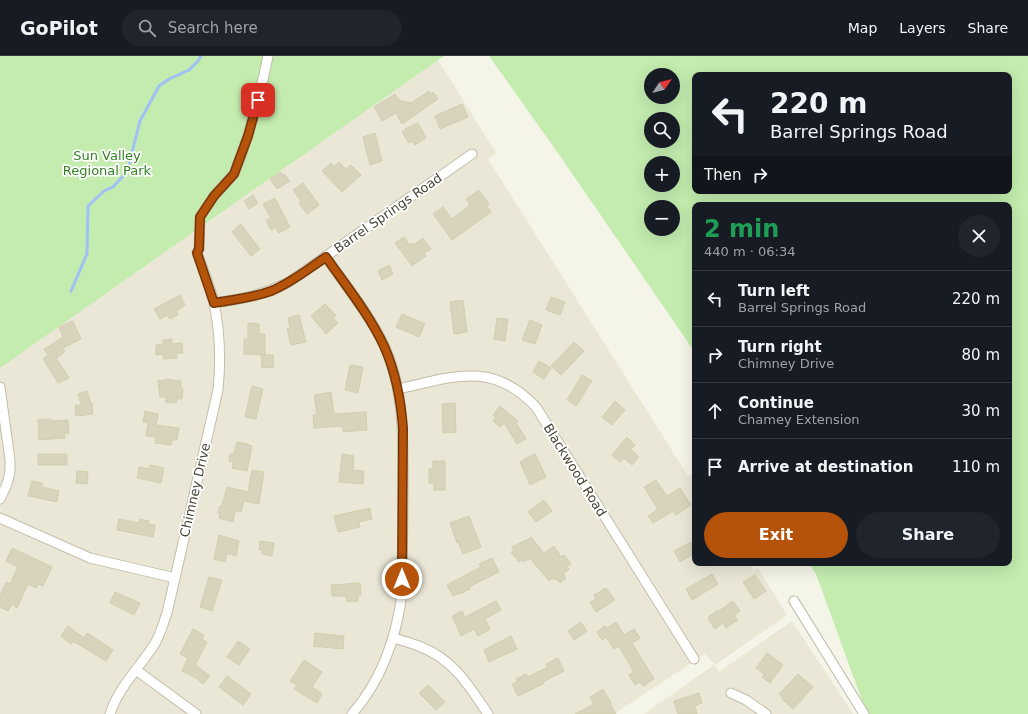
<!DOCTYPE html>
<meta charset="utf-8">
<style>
:root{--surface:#171b24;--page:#20242c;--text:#f1f3f6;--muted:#9ea1a6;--line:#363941;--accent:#b45309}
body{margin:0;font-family:"DejaVu Sans",sans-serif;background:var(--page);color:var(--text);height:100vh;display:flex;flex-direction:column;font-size:15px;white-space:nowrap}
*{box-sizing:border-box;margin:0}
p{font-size:13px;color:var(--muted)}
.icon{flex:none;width:22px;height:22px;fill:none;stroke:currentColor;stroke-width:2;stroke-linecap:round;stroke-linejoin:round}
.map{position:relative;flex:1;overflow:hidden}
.sheet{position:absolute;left:692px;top:146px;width:320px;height:364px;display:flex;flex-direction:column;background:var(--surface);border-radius:8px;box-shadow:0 4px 16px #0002}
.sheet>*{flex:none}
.top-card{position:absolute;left:692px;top:16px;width:320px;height:122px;border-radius:8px;box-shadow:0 4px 16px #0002;background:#171b24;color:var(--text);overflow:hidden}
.needle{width:26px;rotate:55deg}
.controls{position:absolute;left:644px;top:12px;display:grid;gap:8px}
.controls a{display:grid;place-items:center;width:36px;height:36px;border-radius:50%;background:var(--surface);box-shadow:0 4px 16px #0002;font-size:20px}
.pin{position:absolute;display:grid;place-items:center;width:34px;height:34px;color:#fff;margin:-17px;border-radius:8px;box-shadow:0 2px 6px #0006}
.me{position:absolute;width:44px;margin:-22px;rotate:0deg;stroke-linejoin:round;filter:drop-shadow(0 0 3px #0008)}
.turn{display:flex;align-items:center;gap:14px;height:84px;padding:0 12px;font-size:18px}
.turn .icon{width:52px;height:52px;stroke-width:2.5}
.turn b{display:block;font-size:28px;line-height:34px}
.then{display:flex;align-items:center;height:38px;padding:0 12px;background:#0003;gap:8px;font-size:15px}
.round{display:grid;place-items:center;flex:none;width:42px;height:42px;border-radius:21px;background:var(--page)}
.headline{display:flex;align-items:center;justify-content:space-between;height:68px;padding:0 12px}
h1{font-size:24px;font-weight:800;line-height:30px;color:#1e9e55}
.action{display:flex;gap:8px;margin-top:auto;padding:8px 12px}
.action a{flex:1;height:46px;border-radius:24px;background:var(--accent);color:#fff;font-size:16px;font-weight:800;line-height:46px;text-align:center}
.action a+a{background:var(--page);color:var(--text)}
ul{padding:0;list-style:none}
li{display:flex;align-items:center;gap:12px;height:56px;padding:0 12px;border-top:1px solid var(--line)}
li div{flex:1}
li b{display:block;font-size:15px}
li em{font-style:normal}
header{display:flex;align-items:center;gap:24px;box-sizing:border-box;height:56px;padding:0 20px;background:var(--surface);border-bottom:1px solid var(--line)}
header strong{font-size:19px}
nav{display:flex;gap:22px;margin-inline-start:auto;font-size:14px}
.search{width:280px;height:36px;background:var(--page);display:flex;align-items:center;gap:10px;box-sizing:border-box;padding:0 14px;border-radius:22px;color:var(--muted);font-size:15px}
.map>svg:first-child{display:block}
.residential{fill:#eae7d6}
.green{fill:#c3ecae;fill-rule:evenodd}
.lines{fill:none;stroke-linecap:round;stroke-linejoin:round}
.stream{stroke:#a0c1f6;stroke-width:3}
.building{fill:#d8d3bc;stroke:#d3cdaf}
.minor-casing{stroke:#c2beaa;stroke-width:11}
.minor{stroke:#fff;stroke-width:9}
.route-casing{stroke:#753606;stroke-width:10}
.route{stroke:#b45309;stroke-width:7}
.labels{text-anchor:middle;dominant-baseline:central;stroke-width:3.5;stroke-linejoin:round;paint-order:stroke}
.park-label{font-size:13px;fill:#348024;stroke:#fff}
.street-label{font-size:13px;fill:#494636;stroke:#fff}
</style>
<header>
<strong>GoPilot</strong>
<div class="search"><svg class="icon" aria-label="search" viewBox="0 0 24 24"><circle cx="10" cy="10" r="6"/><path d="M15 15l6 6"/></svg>Search here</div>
<nav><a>Map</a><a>Layers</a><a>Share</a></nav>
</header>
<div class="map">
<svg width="1028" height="658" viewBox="0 0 1028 658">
<rect width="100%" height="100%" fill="#f5f4e8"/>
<path class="residential" d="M438,4L496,97L488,103L688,420L692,418L695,423V507H749L754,515L758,512L787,559L715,609L705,598L614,658H0V312Z
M792,565L853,658H644L714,609L719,616Z"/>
<path class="green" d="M0,0H444L0,312Z
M489,0H1028V658H867L816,518L809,507H1009V149H695V295H694L558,97ZM651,19H673V41H651ZM695,19H1009V135H695ZM651,63H673V85H651ZM651,107H673V129H651ZM651,151H673V173H651Z"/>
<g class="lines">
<path class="stream" d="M71,235L87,198L88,150L104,135L113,131L127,116L140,65L159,30L169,23L189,14L198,5L201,0"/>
</g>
<path class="building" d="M429,35L431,38L433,36L438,43L402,68L396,57L382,65L374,51L395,38L399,44L411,47Z
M462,48L468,61L440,73L435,60Z
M418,67L426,82L415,89L412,85L409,87L402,76L406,74L405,73Z
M375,77L382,105L370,109L363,81Z
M339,106L346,113L351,109L361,119L342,136L322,115L331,107L334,111Z
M280,116L282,119L284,118L290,125L277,133L270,123Z
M303,127L319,149L307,158L299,147L301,145L293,134Z
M479,134L489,148L487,150L491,156L452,184L433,158L443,151L452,163L470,149L466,143Z
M253,139L258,147L249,153L244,145Z
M275,142L290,171L279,177L275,171L271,174L266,164L271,162L263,148Z
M241,168L260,193L251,200L232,176Z
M404,181L409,189L411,187L413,189L423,182L431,193L424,197L426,200L412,210L395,187Z
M389,209L393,218L382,224L378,215Z
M180,239L185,249L176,255L178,259L170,263L167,259L160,263L154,253Z
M551,241L565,246L560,259L546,254Z
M463,244L467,276L454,278L450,246Z
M325,248L336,259L333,262L338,267L326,278L311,260Z
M402,258L425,268L419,281L396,271Z
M299,259L306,286L291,289L287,273L290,272L288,262Z
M497,262L508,263L505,285L494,283Z
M530,264L542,269L535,288L522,284Z
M73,265L81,283L63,292L65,296L56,302L69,322L58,327L43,303L48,299L44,293L63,281L59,271Z
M248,267L259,268V278H265V299H273L274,311L262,312L261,299H265L244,298V283H248Z
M172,283V288L182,287L183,297H176L177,302L164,303L163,298L156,299V289L163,288V284Z
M574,286L584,295L561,319L551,310Z
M539,305L551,312L544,323L533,316Z
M350,309L363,311L358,337L345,334Z
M582,319L592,325L576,350L567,344Z
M165,323L181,325V332H183L182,343H177L176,347L165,346L166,341H160L158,324L165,325Z
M252,330L263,333L256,363L245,361Z
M87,335L91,347H92L93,358L76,360L75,349H81L78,338Z
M331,336L334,358L366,356L367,374L343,376V370L314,372L313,359H317L314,339Z
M615,345L625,354L612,369L602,361Z
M455,347L456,376L443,377L442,348Z
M500,350L518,365L516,367L526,383L517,388L504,367L500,371L493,365L496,361L493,359Z
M145,355L158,358L156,369L179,372L177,384H172L171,389L155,387L156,381L146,380L148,367L143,366Z
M52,363V365L68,364L69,377H64L65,382L39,384L38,364Z
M627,381L635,389L631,393L639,401L632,409L624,402L620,406L612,399Z
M237,386L248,388V389L252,390L247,415L232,412L233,406L229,405L230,398H234Z
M38,398H67V409H38Z
M342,398L354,400L353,414L364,415L363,428L339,426Z
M535,398L546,421L530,429L520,406L524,404V403Z
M433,405H445V434H434V427H429V413H433Z
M150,409L164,412L161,427L137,422L139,411L149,413Z
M252,414L264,416L259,448L244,445L241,456L235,455L233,466L219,462L220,458L218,457L220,450H222L227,431L248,436Z
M77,415L88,416L87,428L76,427Z
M656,424L667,440L680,432L691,449L676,459L673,455L653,467L648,460L658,453L644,431Z
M32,425L42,427V431L59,435L57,446L28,440Z
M544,444L552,455L536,466L528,456Z
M370,452L372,463L359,466L360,471L338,476L334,460Z
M469,460L481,491L463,498L458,486L457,487L450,467Z
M119,463L139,467L140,463L149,465L148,468L155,469L153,481L117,474Z
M219,479L239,485L236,500L227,497L225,506L214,503Z
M531,481L544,497L554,490L561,501L564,499L571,508L567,511L569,513L563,518L566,522L560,527L557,523L556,524L553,522L549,525L530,502L524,506L522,504L519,506L511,496L514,494L512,491L526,484V485Z
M695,484V497L680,506L674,495Z
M260,485L274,487L272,500L262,498V494H259Z
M12,492L52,511L43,530L38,528L36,532L28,528L17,552L12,548L8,555L0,551V540L6,526L10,528L18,511L6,505Z
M492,502L499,516L469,531L470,533L460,538V537L453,540L447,529L481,511L479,508Z
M712,518L718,528L692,544L686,533Z
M755,519L766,535L754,543L743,526Z
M209,521L222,524L212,555L200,551Z
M360,527L361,539H358V545L347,546L346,540H332L331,529Z
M606,532L615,544L596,556L590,546L596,543L594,539Z
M115,536L140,547L134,559L110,547Z
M496,545L501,554L485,563L490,573L478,580L474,573L461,580L452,560L462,555L465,561Z
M733,545L740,555L734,559L738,564L726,572L723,567L715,573L708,563L709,562L708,561L718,554L719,555Z
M581,566L587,575L574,584L568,575Z
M616,566L624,579L634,573L640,582L632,587L654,623L643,630L640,626L635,629L629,619L634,616L619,590L614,593L606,581L602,584L597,576L605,570L607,572Z
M68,570L84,582L87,577L113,594L106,605L73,585L71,588L61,580Z
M193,573L204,579L202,583L207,586L195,609L210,620L203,628L196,622L182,615L188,602L180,598Z
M315,577L344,580L343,593L313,590L315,588H314Z
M511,580L517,593L489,606L484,594Z
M238,585L250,593L239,609L227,601Z
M767,597L783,609L770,627L762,621L764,618L756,612Z
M558,602L564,615L543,626V628L518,640L512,628L517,626L516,623L526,618L528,621L548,611L546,608Z
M304,604L322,616L312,631L322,638L317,647L294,633L297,629L290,625Z
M798,618L813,631L793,653L782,643L783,642L779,638Z
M227,620L251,638L243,649L219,631Z
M428,629L445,646L436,654L419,637Z
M603,633L611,647L610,648L616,658H575L594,648L590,641Z
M699,637L702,647L695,650L697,658H678L674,645Z"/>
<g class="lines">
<g class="minor-casing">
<path id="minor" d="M326,201C346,230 369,258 384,289C405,335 403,383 403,432C403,468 402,503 402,538C396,583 382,624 352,658
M214,247C243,243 263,239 289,226L472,98
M0,331L10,404V416L7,428L0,443
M398,333C453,321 492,304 536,351L694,603
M0,462L90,502L175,522
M794,545L864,658
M394,582C403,585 412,587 421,591C453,603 470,631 488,658
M136,614L196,658
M731,637L746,644L766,658
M110,658C118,632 139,612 154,589C160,580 163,568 167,557L218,334C221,305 220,276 214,247C210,230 203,213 197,197L199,193L200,161L214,140L234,118L248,80L264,19L268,0"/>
</g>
<use href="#minor" class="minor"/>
</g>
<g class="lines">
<g class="route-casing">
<path id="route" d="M258,44L248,80L234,118L214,140L200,161L199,193L197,197L214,247C233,244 252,242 271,235C291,227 308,213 326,201C346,230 369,258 384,290C396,317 401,344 403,373L402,523"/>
</g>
<use href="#route" class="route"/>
</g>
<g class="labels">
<g class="park-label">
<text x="107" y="99">Sun Valley<tspan x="107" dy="15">Regional Park</tspan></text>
</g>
<g class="street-label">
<text transform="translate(388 157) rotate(-35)">Barrel Springs Road</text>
<text transform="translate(575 414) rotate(58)">Blackwood Road</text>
<text transform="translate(195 434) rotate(-77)">Chimney Drive</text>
</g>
</g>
</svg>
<div class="controls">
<a><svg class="needle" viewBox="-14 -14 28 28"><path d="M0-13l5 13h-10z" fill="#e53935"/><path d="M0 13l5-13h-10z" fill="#9ea1a6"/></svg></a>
<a><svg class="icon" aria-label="search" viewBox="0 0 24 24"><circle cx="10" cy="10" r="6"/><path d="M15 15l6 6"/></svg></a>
<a>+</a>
<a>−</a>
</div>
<div class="pin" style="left:258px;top:44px;background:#d93025"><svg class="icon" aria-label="arrive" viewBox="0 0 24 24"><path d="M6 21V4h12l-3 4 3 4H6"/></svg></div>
<svg class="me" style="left:402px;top:523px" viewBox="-20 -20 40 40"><circle r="17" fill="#b45309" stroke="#fff" stroke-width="3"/><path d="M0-11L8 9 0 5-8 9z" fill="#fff"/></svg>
<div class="top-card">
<div class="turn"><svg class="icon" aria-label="left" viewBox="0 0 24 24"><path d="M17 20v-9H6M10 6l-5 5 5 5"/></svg><div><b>220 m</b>Barrel Springs Road</div></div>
<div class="then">Then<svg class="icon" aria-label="right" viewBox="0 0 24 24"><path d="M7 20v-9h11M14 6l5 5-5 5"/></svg></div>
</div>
<section class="sheet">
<div class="headline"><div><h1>2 min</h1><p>440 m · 06:34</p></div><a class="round"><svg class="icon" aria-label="close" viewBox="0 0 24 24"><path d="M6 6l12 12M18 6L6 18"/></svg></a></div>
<ul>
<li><svg class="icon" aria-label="left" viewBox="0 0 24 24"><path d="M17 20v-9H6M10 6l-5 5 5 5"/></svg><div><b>Turn left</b><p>Barrel Springs Road</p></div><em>220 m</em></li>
<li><svg class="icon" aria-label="right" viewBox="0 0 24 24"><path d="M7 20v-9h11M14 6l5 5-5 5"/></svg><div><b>Turn right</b><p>Chimney Drive</p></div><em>80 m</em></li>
<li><svg class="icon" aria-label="ahead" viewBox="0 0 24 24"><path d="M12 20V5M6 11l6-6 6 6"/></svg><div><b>Continue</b><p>Chamey Extension</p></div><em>30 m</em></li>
<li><svg class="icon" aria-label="arrive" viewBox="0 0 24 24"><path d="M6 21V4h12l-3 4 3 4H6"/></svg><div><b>Arrive at destination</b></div><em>110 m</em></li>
</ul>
<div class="action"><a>Exit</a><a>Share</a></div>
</section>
</div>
